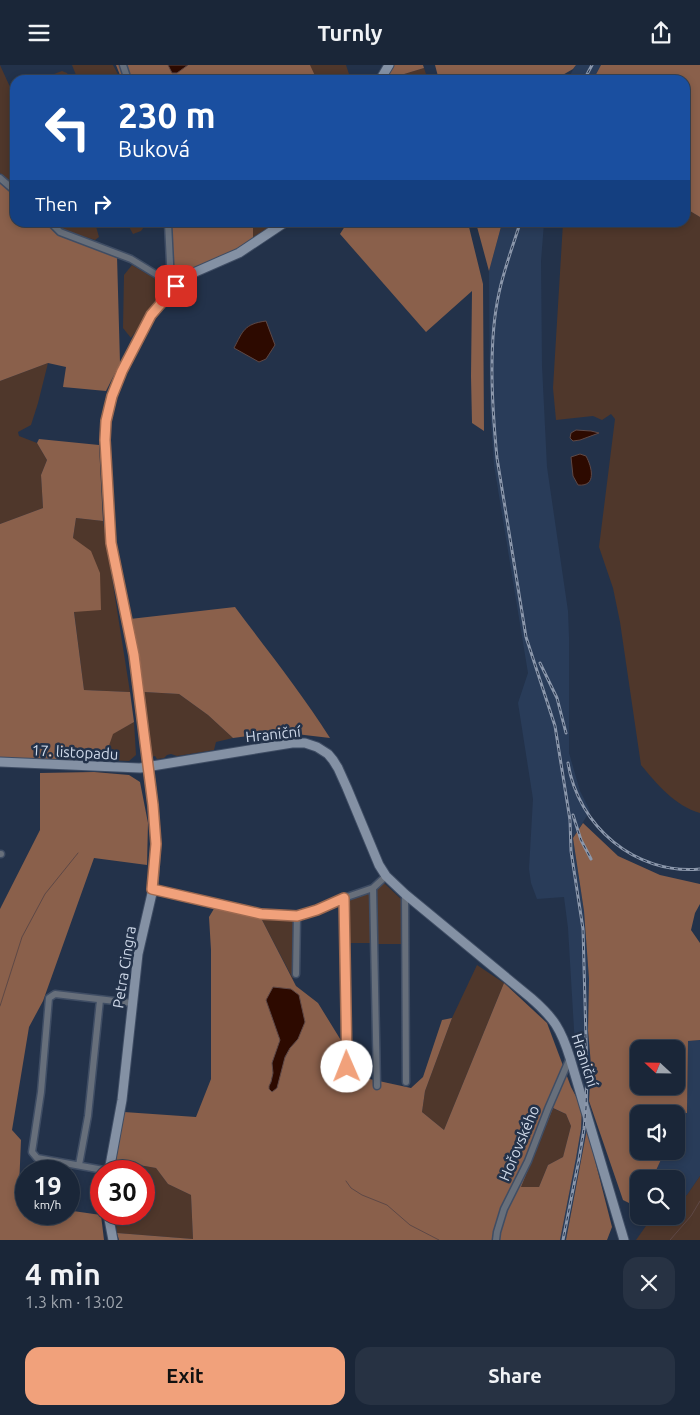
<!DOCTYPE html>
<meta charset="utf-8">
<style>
:root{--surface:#1a2638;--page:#273243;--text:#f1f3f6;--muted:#9fa5ae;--line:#384353;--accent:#f1a17b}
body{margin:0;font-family:Ubuntu,sans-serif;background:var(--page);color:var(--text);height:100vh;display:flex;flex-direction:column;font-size:19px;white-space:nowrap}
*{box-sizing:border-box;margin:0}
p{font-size:16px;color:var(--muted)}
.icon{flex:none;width:28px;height:28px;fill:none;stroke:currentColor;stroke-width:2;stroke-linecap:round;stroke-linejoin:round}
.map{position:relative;height:1175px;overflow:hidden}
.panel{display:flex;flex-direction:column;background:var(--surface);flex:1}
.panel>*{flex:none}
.banner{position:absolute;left:10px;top:10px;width:680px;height:152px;border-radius:15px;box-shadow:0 2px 8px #0003,0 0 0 1px var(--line);background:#1a4fa0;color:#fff;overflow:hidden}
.needle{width:32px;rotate:292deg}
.tools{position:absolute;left:630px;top:975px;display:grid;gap:10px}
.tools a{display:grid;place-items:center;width:55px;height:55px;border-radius:10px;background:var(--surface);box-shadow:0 2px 8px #0003,0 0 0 1px var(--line);font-size:25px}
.speed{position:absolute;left:15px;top:1095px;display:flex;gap:10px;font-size:25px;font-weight:700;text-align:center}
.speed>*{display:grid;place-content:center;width:65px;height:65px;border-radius:50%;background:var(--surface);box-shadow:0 2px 8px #0003,0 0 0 1px var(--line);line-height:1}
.speed small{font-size:12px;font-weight:400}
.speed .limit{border:8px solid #d22;background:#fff;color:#111}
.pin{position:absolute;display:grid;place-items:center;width:42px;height:42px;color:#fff;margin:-21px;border-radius:10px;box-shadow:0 2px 8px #0006}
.me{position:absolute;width:55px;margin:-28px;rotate:359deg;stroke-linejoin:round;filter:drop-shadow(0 0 4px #0008)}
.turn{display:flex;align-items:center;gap:18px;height:105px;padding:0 25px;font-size:22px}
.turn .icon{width:65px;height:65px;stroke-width:2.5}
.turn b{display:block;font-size:35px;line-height:42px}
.then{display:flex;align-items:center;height:48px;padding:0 25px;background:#0003;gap:10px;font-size:19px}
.round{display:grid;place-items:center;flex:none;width:52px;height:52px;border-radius:15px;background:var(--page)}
.head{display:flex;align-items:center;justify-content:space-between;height:85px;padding:0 25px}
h1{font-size:30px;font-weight:700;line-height:38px}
.primary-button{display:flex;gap:10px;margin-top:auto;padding:10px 25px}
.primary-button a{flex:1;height:58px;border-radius:15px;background:var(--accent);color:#111;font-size:20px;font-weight:700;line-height:58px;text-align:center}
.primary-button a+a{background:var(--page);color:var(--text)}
header{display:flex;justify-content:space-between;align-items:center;height:65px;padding:0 25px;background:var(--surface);font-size:22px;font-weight:700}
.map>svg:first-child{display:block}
.built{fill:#293c59}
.green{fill:#4f372b}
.forest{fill:#8a604b;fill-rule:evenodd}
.water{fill:#2d0a00;stroke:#5e4846}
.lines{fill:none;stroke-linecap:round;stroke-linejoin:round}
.stream{stroke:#5e4846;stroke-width:1}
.street-casing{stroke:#3f4d64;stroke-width:9}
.secondary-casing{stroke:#3f4d64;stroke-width:11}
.street{stroke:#676f7b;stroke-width:6}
.secondary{stroke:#8491a4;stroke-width:9}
.rail-casing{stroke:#8b97ab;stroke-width:3}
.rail{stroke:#23324a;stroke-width:1;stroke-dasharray:4;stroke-linecap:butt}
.route-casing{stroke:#9d6950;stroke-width:12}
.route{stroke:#f1a17b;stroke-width:9}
.labels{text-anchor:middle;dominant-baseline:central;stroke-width:5;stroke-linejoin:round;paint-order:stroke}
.street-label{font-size:15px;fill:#d0daea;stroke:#23324a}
</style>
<header><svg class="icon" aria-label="menu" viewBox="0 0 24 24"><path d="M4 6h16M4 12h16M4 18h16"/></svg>Turnly<svg class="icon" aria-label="share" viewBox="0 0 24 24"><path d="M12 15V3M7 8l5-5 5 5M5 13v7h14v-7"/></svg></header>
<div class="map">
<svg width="700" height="1175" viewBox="0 0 700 1175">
<rect width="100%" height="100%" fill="#23324a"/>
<path class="built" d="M576,0H601L593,15H567Z
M502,158H544L541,196L542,301L547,402L568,546L569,572V688L580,726L590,746L573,773L584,846L589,914L588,965L591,1000L587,1064L566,1175H560L581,1064L584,1000L576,998L568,863L564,832L537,834L531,818L529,804L533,734L518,638L528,608L494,400L490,344L489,206Z
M700,975V1111L687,1130L676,1137V1114H652L665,1086H676V1052L678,1048H687L688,976Z"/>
<path class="green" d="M0,0L15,33V121L0,108Z
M72,0H113L121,15H78Z
M309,0H346L351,15H317Z
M424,3L428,15H390L391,13Z
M62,6L67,8L71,15H38Z
M685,143L700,152V748C675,741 657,719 641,700L620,557L613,523L599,482L615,354L611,349L602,355L593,351L556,355L553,323L563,158H685Z
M60,158H95L99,172L95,175L65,166L61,163Z
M127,158H151L146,159L141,166L133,169Z
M253,158H277L253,175Z
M132,200L168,221L131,273L123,263L124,210Z
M48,298L38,338L31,360L18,367L19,371L37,378L47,395L41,410L43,443L0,459V316Z
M76,453L103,456L130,627L84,625L74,546L73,473Z
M144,627L179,629L208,650L233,673L216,677L214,685L177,691L171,689L167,690L164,693L157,694L155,691L152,692Z
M134,657L136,690L129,696L104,695L112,669Z
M384,818L401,834V879H378L377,823Z
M371,826L370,878H347V835Z
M261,853L293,854V914Z
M477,900L504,918L444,1065L422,1047L425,1026L452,953Z
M552,1043L566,1049L571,1061L563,1092L548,1100L539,1122H521Z
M116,1096L156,1103L168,1119L191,1130L193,1174L117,1168L115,1149H144V1106H114Z
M700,1111V1175H636L653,1151H676V1137L687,1130Z"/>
<path class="forest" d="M116,0H310L317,15H122Z
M394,0H423L424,3L391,13L390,15H386Z
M435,0H576L573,4L554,15H439Z
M601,0H700V152L685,143V15H593Z
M0,116L15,129V158H46L60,170L117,191L120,298L106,326L63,322L66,302L48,298L0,316Z
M166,158H253V175L181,215L173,210Z
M347,158H468L483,219L484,366L472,358L471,311L472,226L426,267L340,169Z
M476,158H502L489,206Z
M39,374L99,380L103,456L76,453L73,473L91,486L100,508L101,545L74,547L84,625L130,627L134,657L113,669L104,695L0,693V459L43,443L41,410L47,395L37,378Z
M235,542C267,585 301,627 330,673L279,667L233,673L208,650L179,629L144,627L130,554Z
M94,707L129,710L140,717L148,758L147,800L94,793L43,936L29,962L12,1065L21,1075L19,1122L26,1123V1149H69V1130L78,1131L73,1146L101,1150L104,1175H0V844L40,765V708Z
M583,758L618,791L660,810L700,819V839L695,848L691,865L700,878V975L688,976L687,1048H678L676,1052V1049H639V1086H665L652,1114H639V1131L631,1139L623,1135L589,1036L591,1000L588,965L589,914L584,846L573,773ZM639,984H676V1021H639Z
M215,842L261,853L296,921L318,938L342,977V1008L411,1023L423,1012L442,955L452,953L425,1026L422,1047L444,1065L504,918L547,958L571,1022L582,1043L581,1064L576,1093L560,1175H119L117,1168L193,1174L191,1130L168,1119L156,1103L116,1096L124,1047L196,1052L211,1014V885L209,852ZM266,935L298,974L290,983L269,1024L273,1008L272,998L280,975ZM553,1043L566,1049L571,1061L563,1092L548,1100L539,1122H521Z
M587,1064L612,1162L607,1175H566Z"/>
<path class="water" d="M168,0H188L177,8H172Z
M266,256L275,280L266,294L259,297L234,283C243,266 244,259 266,256Z
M576,365L591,366L599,368L580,375L573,376L570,373L571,368Z
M580,389L586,391C592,402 597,422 578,420L573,411L571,392Z
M273,922L291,924L299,930L305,957L298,974L290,983L285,992L277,1023L272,1027L269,1024V1021L271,1017L273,1008L272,998L280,975L266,935Z"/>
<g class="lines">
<path class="stream" d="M0,941L22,872L45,829L78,788
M346,1116L351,1123L362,1130L387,1140L410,1160L439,1175
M670,1175L691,1151L700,1136"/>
<g class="street-casing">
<path id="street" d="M123,0L128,15
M0,113L15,126
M51,158L60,167L131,194L175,221
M168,158L171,218
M0,789H1
M373,823L377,1021
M153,824L261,849L297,851L317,845L344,833L373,823L386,811
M405,829L406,1017
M344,833L347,1021
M296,909L297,851
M79,1100L88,1051L100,935
M109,1106L37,1093L32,1087L41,1027L49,933L55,929L132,938
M496,1175L497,1167L504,1144L528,1096L548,1044L570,993"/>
</g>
<g class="secondary-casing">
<path id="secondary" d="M380,15L389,0
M0,697L140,703L292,678H305L317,682L328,689L333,695L338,703L347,723L379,800L386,811L405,829L531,933C554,953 561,964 570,993L624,1175
M109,1106L122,1035L138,889L153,824L156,779L153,740L134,590L111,478L107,413L105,375L106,356L112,331L122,306L151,250L175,221L191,209L239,188L284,158
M108,1149L113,1175"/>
</g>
<use href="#street" class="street"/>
<use href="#secondary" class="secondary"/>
<g class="rail-casing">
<path id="rail" d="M584,15L592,0
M520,158C513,181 504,204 499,228C488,278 492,341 497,393L526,572L555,661L570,755L571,786L583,864L587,1010L586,1043L584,1064L579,1094L563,1175
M540,598L557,633L566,668
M568,698C578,761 635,810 700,804
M573,750L581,775L591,794"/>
</g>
<use href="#rail" class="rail"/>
</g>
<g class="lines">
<g class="route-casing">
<path id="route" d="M176,221L151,250L122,306L112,331L106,356L105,375L111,478L134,590L153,740L156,779L152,824L261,849L297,851L317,845L344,833L347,1002"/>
</g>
<use href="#route" class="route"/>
</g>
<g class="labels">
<g class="street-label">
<text transform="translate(273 669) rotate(-6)">Hraniční</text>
<text transform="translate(75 687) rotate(3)">17. listopadu</text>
<text transform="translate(124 902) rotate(-81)">Petra Cingra</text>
<text transform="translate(585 995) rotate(72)">Hraniční</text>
<text transform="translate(519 1078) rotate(-67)">Hořovského</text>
</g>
</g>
</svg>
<div class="tools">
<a><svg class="needle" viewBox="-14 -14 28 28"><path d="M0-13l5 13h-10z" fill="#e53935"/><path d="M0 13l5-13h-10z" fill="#9fa5ae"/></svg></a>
<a><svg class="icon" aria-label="sound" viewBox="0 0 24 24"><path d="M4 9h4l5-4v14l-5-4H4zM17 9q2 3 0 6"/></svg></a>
<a><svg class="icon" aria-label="search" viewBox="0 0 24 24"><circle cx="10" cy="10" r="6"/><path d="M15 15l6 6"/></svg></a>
</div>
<div class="speed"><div>19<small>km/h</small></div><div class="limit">30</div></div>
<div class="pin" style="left:176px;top:221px;background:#d93025"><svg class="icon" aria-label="arrive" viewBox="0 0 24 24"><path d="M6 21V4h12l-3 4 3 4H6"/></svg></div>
<svg class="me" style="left:347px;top:1002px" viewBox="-20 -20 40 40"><circle r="19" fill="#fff"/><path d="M0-13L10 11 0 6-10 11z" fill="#f1a17b"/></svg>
<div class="banner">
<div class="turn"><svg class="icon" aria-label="left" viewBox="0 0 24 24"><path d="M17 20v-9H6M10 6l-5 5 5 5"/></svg><div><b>230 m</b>Buková</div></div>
<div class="then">Then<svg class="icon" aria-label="right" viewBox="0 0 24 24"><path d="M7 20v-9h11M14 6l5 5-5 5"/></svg></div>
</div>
</div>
<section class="panel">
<div class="head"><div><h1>4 min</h1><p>1.3 km · 13:02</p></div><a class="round"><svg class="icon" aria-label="close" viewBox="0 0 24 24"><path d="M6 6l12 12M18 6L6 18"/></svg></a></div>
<div class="primary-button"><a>Exit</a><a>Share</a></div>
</section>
